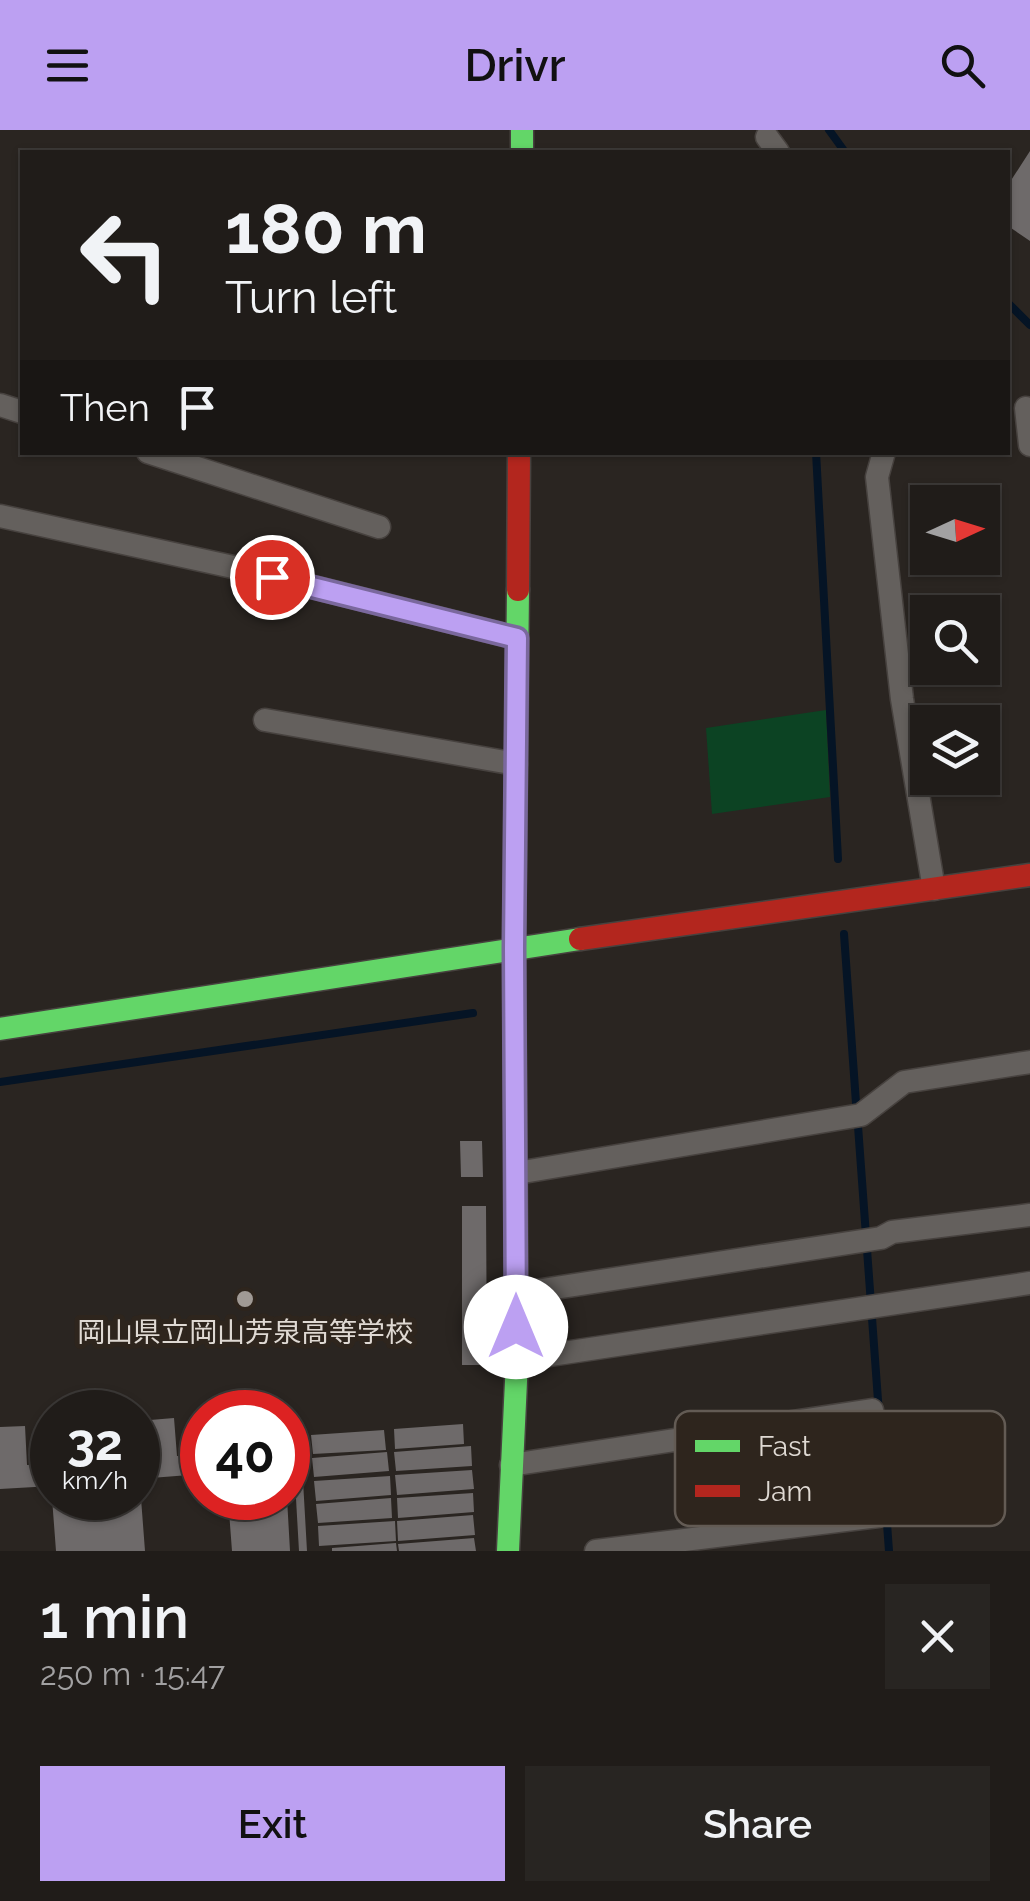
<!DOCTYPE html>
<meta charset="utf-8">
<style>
:root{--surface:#201c19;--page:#282522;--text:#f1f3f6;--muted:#a2a1a2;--line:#3d3a38;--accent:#bca0f2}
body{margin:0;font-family:Raleway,"Noto Sans JP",sans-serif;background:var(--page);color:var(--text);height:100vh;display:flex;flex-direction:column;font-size:38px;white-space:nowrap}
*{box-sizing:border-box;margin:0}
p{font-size:32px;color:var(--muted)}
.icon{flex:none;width:55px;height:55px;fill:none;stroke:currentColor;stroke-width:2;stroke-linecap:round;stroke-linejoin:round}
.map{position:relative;height:1421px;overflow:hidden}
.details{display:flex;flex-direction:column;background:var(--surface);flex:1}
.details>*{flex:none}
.guide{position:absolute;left:20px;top:20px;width:990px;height:305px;border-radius:0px;box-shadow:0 2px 8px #0004,0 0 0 2px var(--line);background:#201c19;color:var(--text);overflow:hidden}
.needle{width:65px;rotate:86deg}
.tools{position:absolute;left:910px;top:355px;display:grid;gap:20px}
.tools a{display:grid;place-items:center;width:90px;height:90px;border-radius:0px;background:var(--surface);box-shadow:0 2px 8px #0004,0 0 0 2px var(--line);font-size:50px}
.speed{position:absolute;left:30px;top:1260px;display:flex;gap:20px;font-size:50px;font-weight:700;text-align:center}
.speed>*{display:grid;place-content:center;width:130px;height:130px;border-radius:50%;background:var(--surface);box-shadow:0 2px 8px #0004,0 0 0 2px var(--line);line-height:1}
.speed small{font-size:25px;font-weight:400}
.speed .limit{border:15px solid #d22;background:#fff;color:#111}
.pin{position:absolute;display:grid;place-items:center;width:85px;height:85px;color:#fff;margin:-42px;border:5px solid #fff;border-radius:50%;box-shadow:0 2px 10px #0007}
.me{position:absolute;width:110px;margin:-55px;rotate:0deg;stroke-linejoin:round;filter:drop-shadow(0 0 8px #0008)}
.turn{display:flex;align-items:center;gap:35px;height:210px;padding:0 40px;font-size:45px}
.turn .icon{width:130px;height:130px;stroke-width:2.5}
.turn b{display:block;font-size:70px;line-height:85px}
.then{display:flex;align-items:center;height:95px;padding:0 40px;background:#0003;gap:20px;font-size:38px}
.round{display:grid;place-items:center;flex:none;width:105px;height:105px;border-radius:0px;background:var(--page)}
.headline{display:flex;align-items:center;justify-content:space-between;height:170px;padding:0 40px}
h1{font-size:60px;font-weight:600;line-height:75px}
.cta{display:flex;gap:20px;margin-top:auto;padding:20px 40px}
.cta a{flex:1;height:115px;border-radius:0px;background:var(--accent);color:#111;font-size:40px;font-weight:600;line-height:115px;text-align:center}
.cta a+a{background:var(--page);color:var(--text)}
header{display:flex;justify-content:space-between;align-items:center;height:130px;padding:0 40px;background:var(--accent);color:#111;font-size:45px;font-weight:600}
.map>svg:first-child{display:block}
.green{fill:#0c4323}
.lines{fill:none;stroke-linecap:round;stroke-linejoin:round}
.stream{stroke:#051425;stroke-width:8}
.building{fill:#6e6a6a}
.street-casing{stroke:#47423f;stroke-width:25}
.fast-casing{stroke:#47423f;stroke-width:25}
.jam-casing{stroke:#47423f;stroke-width:25}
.street{stroke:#64605d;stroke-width:22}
.fast{stroke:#63d668;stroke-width:22}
.jam{stroke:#b3261e;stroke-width:22}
.route-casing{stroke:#7a689d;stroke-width:25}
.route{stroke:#bca0f2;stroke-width:18}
.poi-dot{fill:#a09a95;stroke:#2e251d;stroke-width:4}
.labels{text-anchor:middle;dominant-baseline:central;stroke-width:10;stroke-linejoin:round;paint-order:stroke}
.poi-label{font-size:28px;fill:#dfd9d3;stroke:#2e251d}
.key{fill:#2e251d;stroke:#635b54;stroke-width:2.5}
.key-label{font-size:28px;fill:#dfd9d3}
</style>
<header><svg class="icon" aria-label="menu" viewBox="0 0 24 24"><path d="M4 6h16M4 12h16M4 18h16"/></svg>Drivr<svg class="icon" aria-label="search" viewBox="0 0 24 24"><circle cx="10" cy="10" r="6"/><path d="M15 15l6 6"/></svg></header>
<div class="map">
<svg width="1030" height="1421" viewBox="0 0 1030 1421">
<rect width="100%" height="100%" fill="#2a2521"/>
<path class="green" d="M826,580L830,667L712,684L706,598Z"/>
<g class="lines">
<path class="stream" d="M829,0L845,22
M1008,173L1030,195
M816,322L838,729
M844,804L856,973
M0,952L473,883
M858,996L889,1421"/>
</g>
<path class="building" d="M1030,21V111L1008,96V55Z
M460,1011H482L483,1047H461Z
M462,1076H486L487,1235H462Z
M191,1286H202V1344L138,1349V1291L174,1288L177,1326L193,1325Z
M463,1294L464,1314L395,1319L394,1299Z
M25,1296L27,1335L47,1334L44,1297L52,1296V1356L0,1359V1297Z
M384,1300L386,1320L313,1324L311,1305Z
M471,1316L472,1336L396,1341L394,1322Z
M387,1322L389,1341L314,1347L312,1328Z
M302,1333L307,1421H299L294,1334Z
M472,1340L474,1359L397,1365L395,1345Z
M390,1346L391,1365L316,1371L314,1351Z
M138,1355H140L145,1421H56L52,1368H138Z
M473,1363L474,1382L398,1388L397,1368Z
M228,1368H287L290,1421H232Z
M391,1368L392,1388L318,1393L316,1374Z
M473,1385L475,1405L398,1411L397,1391Z
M395,1391L396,1411L319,1416L318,1396Z
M474,1408L476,1421H399L398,1414Z
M396,1413L397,1421H332V1418Z"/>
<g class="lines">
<g class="street-casing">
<path id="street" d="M767,7L778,22
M0,275L22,282
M1026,278L1030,315
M148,322L379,397
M884,322L877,347L902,569L934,759
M0,386L233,437L517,508
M265,590L516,634
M517,1043L861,985L904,952L1030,932
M516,1164L881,1108L892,1102L1030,1085
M517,1230L1030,1153
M511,1335L872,1280
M596,1421L878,1386"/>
</g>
<g class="fast-casing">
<path id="fast" d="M522,0V22
M0,899L580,809
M508,1421L517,1230L514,818L518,460"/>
</g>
<g class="jam-casing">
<path id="jam" d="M518,460L519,322
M580,809L1030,745"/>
</g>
<use href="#street" class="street"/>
<use href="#fast" class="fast"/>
<use href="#jam" class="jam"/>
</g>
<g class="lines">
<g class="route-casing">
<path id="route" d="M272,447L517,508L514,818L516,1197"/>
</g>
<use href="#route" class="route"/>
</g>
<circle class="poi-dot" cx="245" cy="1169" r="10"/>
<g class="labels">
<g class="poi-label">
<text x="245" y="1202">岡山県立岡山芳泉高等学校</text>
</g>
</g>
<rect x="675" y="1281" width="330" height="115" rx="15" class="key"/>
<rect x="695" y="1310" width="45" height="12" fill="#63d668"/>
<rect x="695" y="1355" width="45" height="12" fill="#b3261e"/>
<g class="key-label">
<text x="758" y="1326">Fast</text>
<text x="758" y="1371">Jam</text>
</g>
</svg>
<div class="tools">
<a><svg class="needle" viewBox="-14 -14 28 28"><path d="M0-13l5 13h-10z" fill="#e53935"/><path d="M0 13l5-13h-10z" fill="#a2a1a2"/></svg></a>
<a><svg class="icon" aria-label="search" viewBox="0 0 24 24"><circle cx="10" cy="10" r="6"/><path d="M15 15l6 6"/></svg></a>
<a><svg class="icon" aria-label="layers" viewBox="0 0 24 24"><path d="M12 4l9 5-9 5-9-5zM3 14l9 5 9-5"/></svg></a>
</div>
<div class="speed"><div>32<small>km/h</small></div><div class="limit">40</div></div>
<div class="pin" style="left:272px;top:447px;background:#d93025"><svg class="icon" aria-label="arrive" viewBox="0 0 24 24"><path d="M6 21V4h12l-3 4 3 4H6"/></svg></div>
<svg class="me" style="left:516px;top:1197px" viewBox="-20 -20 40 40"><circle r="19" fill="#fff"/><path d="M0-13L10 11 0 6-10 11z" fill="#bca0f2"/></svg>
<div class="guide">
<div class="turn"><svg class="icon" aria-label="left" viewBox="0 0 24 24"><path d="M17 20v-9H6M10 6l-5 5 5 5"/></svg><div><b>180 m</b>Turn left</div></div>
<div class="then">Then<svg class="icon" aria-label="arrive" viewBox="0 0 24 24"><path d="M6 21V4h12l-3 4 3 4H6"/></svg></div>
</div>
</div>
<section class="details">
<div class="headline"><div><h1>1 min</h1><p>250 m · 15:47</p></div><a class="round"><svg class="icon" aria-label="close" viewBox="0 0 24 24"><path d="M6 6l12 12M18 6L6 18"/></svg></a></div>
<div class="cta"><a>Exit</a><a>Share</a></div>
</section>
